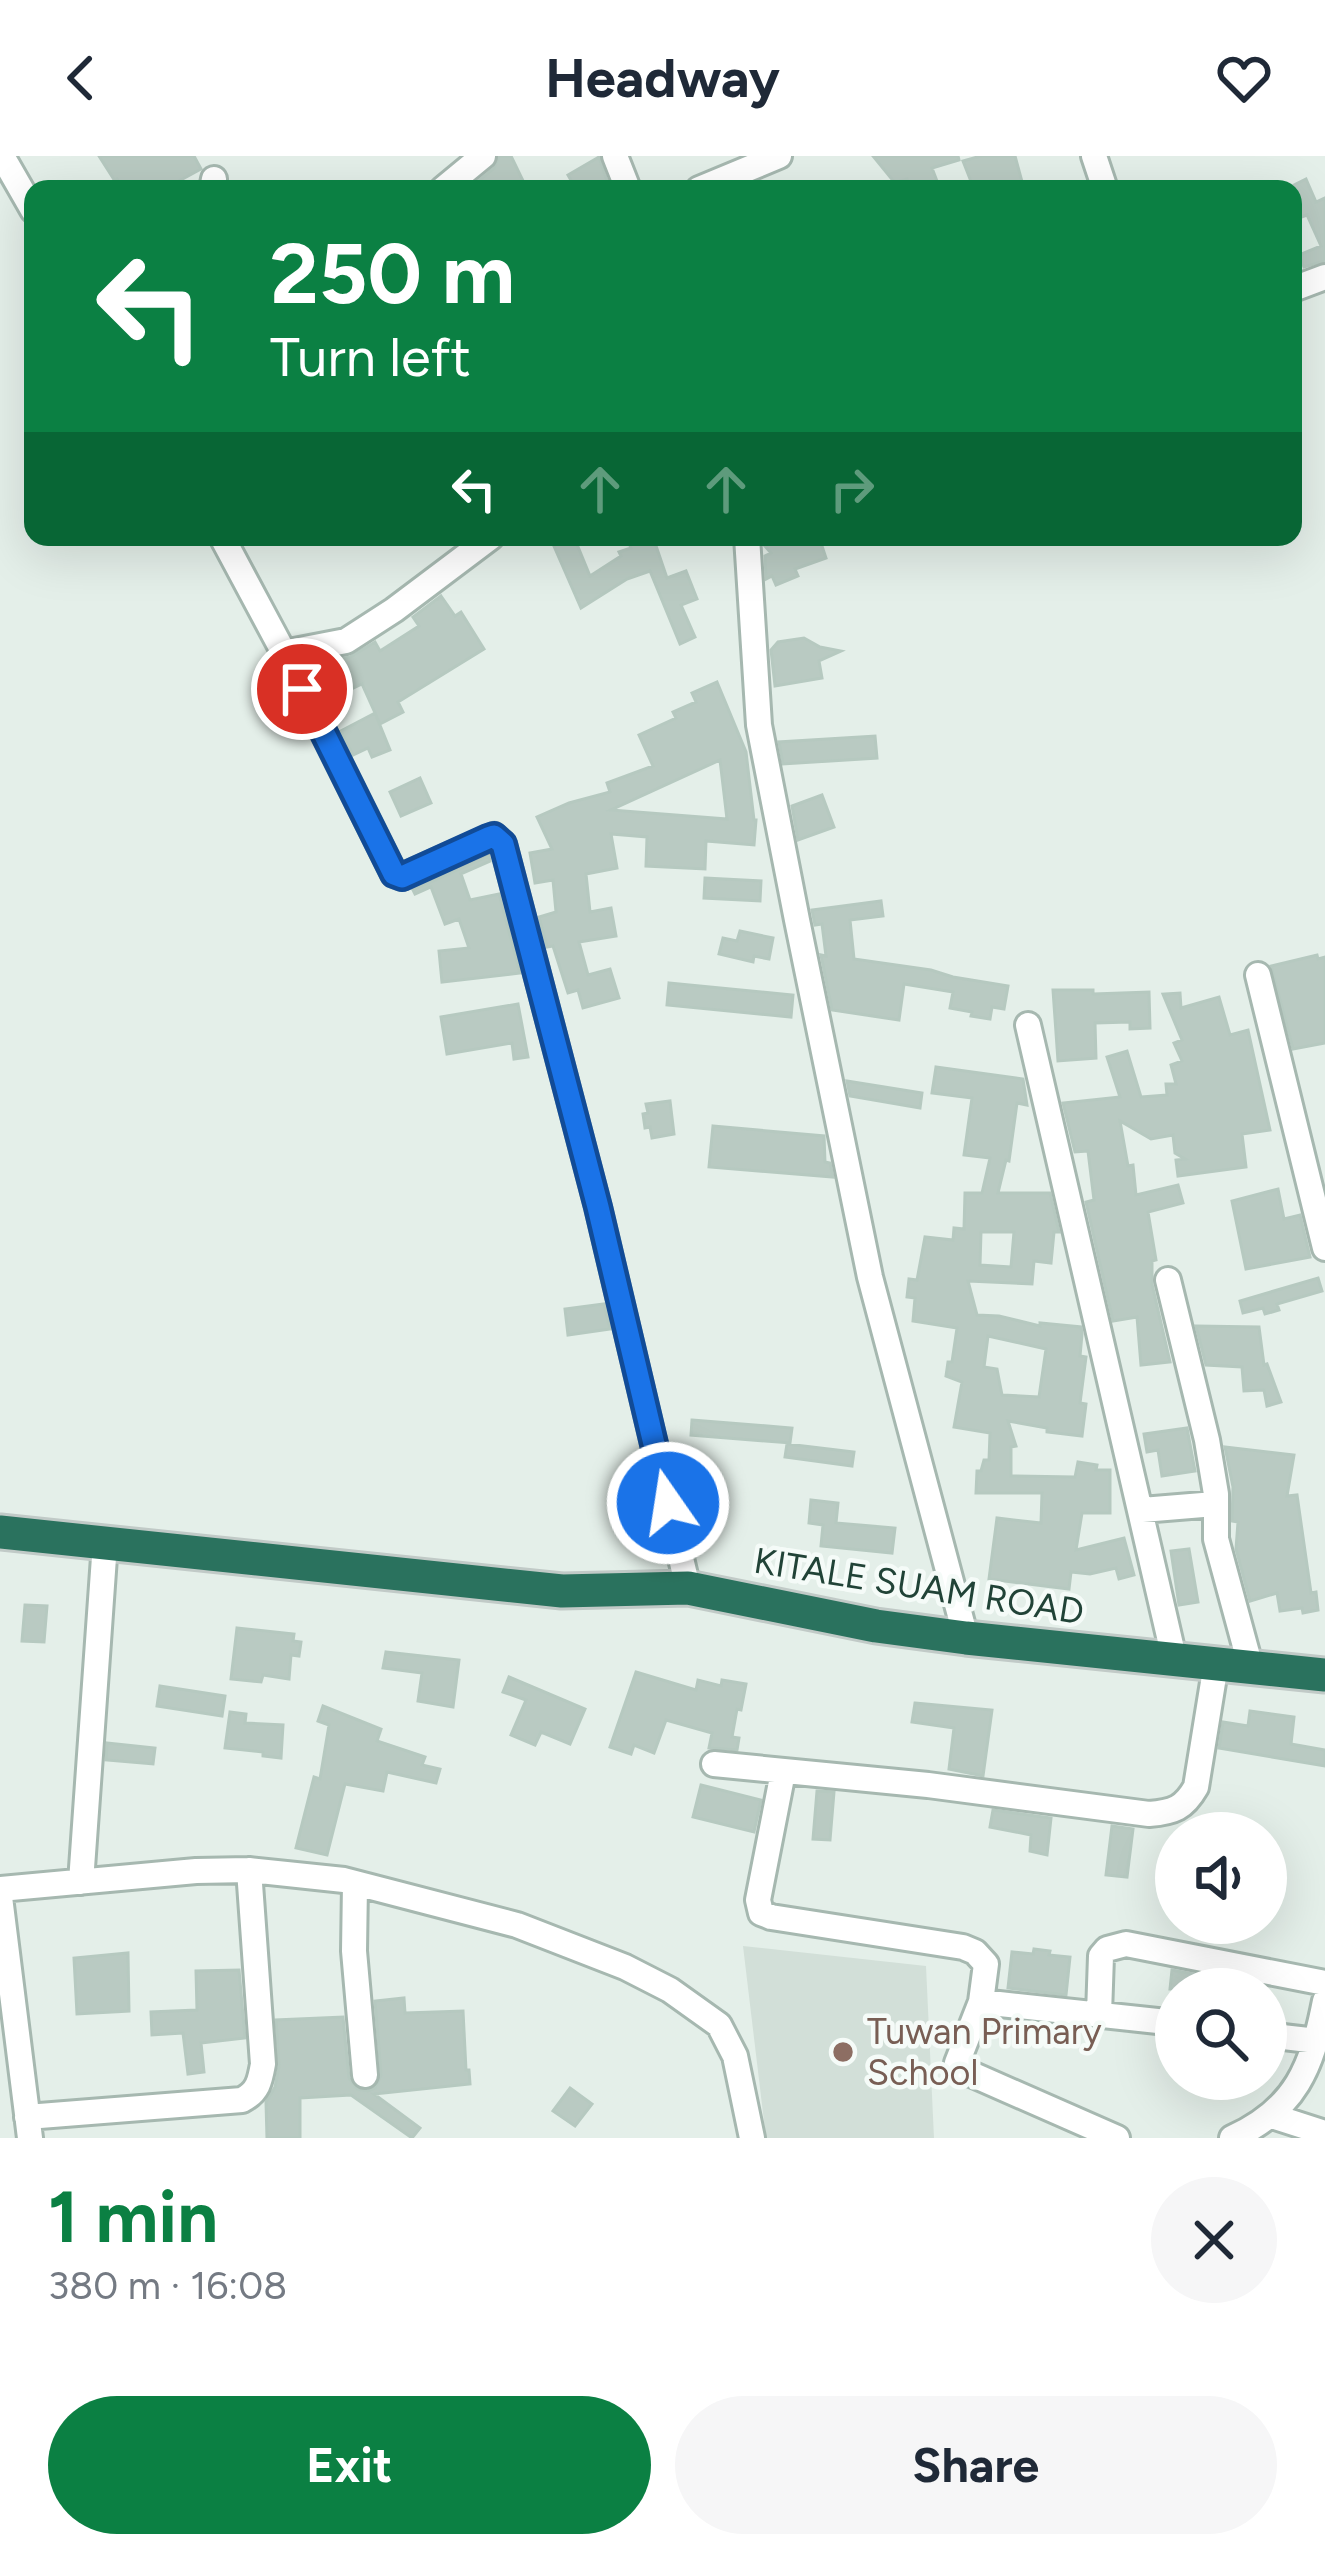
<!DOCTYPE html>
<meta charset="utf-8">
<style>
:root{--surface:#fff;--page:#f6f6f7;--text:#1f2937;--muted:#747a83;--accent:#0b8043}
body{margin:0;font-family:Figtree,sans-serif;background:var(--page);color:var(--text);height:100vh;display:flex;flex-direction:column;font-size:45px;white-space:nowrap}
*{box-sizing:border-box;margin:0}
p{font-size:39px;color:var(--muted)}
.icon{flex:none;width:66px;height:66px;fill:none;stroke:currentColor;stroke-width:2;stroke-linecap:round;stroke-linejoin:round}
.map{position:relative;height:1982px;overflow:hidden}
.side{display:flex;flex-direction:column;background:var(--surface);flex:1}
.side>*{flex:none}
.banner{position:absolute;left:24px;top:24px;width:1278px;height:366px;border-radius:24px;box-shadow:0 12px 48px #0002;background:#0b8043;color:#fff;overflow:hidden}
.fabs{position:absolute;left:1155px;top:1656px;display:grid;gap:24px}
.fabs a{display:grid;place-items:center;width:132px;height:132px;border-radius:50%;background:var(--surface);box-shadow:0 12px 48px #0002;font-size:60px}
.pin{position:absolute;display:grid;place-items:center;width:102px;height:102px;color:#fff;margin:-51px;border:6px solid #fff;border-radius:50%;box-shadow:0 3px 12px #0007}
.me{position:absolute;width:132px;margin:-66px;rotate:347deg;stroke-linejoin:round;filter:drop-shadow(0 0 9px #0008)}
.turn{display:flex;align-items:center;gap:42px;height:252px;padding:0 48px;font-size:54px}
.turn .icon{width:156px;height:156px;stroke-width:2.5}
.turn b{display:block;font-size:84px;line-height:102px}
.lanes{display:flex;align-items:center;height:114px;padding:0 48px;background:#0003;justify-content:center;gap:60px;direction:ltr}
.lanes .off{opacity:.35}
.round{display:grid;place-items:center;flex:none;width:126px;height:126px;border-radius:63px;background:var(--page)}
.headline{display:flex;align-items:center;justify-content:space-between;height:204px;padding:0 48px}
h1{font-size:72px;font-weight:700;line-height:90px;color:var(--accent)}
.primary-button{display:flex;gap:24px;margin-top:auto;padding:24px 48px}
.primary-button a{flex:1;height:138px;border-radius:72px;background:var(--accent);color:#fff;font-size:48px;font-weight:700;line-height:138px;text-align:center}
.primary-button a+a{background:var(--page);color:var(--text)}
header{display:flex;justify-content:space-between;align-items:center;height:156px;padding:0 48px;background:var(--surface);font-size:54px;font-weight:700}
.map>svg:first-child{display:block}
.built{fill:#d2dfd8}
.building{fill:#b9cac2;stroke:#b6c9c0;stroke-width:3;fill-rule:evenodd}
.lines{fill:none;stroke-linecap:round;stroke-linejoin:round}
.minor-casing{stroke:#a6b8b0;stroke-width:30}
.highway-casing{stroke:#c1cac7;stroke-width:39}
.minor{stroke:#fff;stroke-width:24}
.highway{stroke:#2a725e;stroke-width:33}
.route-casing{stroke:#114b97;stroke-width:30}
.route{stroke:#1a73e8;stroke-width:21}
.education-dot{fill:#8d6e63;stroke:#f5fbf8;stroke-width:4.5}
.labels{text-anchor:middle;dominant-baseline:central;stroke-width:9;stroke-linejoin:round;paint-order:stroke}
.street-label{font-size:36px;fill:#214337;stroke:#f5fbf8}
.education-label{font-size:36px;fill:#785e54;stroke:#f5fbf8;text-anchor:start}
</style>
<header><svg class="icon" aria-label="back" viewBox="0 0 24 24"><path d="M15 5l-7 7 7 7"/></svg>Headway<svg class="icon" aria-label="heart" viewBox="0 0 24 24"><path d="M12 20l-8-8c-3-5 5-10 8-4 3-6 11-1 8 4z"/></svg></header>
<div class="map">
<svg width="1325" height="1982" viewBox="0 0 1325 1982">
<rect width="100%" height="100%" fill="#e4efe9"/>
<path class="built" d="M743,1790L926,1810L934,1982H766Z"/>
<path class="building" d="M99,0H194L201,13L179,25L185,33H124L117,23L115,25Z
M499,0H511L527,33H469L494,12Z
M873,0H958L959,4L932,12L940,33H910L907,23L895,27Z
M981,0H1015L1024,33H974L963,5Z
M599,1L610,33H576L568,19Z
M1306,23L1316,46L1325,42V105L1304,111L1299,99L1321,90L1307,59L1293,64V46L1299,44L1294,29Z
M550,381H574L590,420L621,400L619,396L631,392L626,381H653L667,422L686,415L697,443L681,449L695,481L680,488L650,415L627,423L581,452Z
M764,381H819L826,402L795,413L798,420L776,429L772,420L766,423L765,400L771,397L764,389Z
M441,440L455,460L461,456L484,493L398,546L403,556L380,568L362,528L326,545L308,509L350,501L375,486L380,495L419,470L413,461Z
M804,482L820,491L841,495L819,505L822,522L775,530L771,494L778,486Z
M717,526L746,596L754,664H756L754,689L706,685L705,713L646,710L647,681L611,678L617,712L586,718L590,756L611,752L616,780L579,786L588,819L610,813L619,842L583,852L578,834L568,837L553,790L547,791L539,761L556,756L553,724L535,727L530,697L552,693L537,661L569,647L610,636L607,627L653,610L639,579L676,562L673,556L696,546L692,537ZM720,604L727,663L611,654Z
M375,557L390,594L372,601L368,592L353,599L341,575Z
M875,580L877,602L783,608L779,586Z
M420,622L431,647L401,660L390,636Z
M822,639L834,671L798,684L792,650Z
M489,700L490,705L461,718L470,744L499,738L520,817L442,826L439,795L469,792L459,763L445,768L431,731L415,738L413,734Z
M705,722L761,725L760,745L704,742Z
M881,745L883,760L850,764L854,803L931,814L953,821L1008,830L1004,853L992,851L990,863L971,860L972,856L950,852L953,836L904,828L899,864L832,854L821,799L826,800L822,768L815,769L812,754Z
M740,775L773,782L769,803L754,800L753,806L719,798L723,782L737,785Z
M1317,799L1318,803L1325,801V887L1293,893L1271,810Z
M669,827L793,839L791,861L667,849Z
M1053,834H1093V838L1149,836L1150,872L1130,873V866L1095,867L1096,902L1058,905Z
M1180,837L1181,852L1219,841L1230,879L1248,874L1270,974L1242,978L1246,1011L1178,1020L1176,1004L1185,1003L1175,997L1173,979L1151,983L1120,965L1128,1010L1133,1009L1136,1039L1178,1029L1183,1047L1148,1056L1156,1104L1152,1105V1128L1170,1206L1141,1209L1137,1161L1113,1165L1086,1046L1094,1044L1088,995L1075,996L1063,947L1120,941L1107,901L1127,895L1141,941L1167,939L1166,928H1176L1171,909L1182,905L1174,887L1182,884L1163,838Z
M518,848L528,901L514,903L512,887L447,898L441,861Z
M936,911L1023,923L1027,949L1017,947L1009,1005L1006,1004L998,1037H1050L1059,1076H1054L1051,1107L1034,1105L1032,1128L968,1125L977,1159L999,1160L1040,1170V1167L1081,1171L1082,1178L1080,1200L1086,1201L1080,1247L1086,1248L1082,1280L1047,1276V1272L1008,1265L1016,1290L1011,1291V1320L1075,1321L1078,1306L1097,1309L1096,1314H1110V1357H1082L1076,1394L1124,1382L1134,1419L1119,1423L1116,1412L1090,1418L1071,1416L1069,1433L989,1423L997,1362L1041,1367L1042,1337H976L977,1315H981L984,1304H989L990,1277L954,1271L962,1226L946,1220L948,1206H952L957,1172L913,1165L915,1142L907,1141L909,1123L917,1124L925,1081L953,1084L954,1072L964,1073L965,1037H982L990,1002L964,999L972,942L932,937ZM981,1076H1014L1011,1111L980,1109ZM988,1180L1046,1193L1039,1241L1002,1239L997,1213L984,1211Z
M847,925L922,937L920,952L850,940Z
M670,945L674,978L652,982L650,971L645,972L643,958L648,957L646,948Z
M713,970L824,980L825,1006L830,1007L833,1021L709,1011Z
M1278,1033L1284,1063L1300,1059L1310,1101L1246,1113L1232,1045Z
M1318,1122L1322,1135L1277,1148L1279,1154L1265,1158L1263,1152L1243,1157L1240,1145Z
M604,1148L610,1173L568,1179L565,1153Z
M1196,1170L1259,1171L1264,1209L1267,1208L1281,1246L1267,1250L1264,1234L1244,1235L1242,1211L1206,1209Z
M692,1264L792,1272L790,1287L691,1279Z
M1187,1272L1195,1315L1162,1320L1158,1294L1147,1296L1144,1278Z
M787,1288L854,1296L852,1310L785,1301Z
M1225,1291L1294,1299L1287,1340L1297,1339L1311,1437L1316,1436L1318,1454L1303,1457L1302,1452L1280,1455L1277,1437L1250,1445L1236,1393L1238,1366L1232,1365L1233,1331Z
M811,1344L838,1347L836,1367L895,1372L892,1397L821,1390L823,1369L809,1367Z
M1189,1393L1198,1446L1179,1449L1171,1395Z
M25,1449L47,1450L44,1486L22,1485Z
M237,1472L294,1478L293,1485L301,1486L299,1500L291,1499L289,1523L263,1519L261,1526L231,1523Z
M386,1496L459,1504L453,1551L418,1545L422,1517L383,1512Z
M636,1516L696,1534L698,1524L721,1530L722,1524L746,1528L741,1554L737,1553L732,1581L739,1582L737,1594L709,1592L712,1577L666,1564L654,1597L634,1589L631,1598L610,1591Z
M509,1521L585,1553L570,1588L541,1576L535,1589L511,1579L526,1544L503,1536Z
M160,1530L225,1540L222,1560L157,1550Z
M915,1547L992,1554L983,1620L949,1613L954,1572L912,1566Z
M323,1550L381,1573L377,1585L425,1601L422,1609L440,1613L436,1627L387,1616L383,1635L345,1628L327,1699L296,1692L314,1621L320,1623L329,1569L318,1565Z
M1250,1555L1294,1561L1291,1588L1325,1594V1610L1219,1592L1223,1566L1248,1570Z
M230,1556L246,1558L245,1567L283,1569L281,1602L263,1600V1596L225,1592Z
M107,1587L155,1592L153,1608L106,1604Z
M701,1629L761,1644L754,1676L693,1661Z
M817,1635L834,1636L830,1684L813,1683Z
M993,1654L1051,1662L1047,1699L1030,1695L1031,1679L990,1671Z
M1112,1670L1133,1673L1127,1721L1106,1719Z
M1034,1793L1050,1795L1049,1799L1070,1801L1066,1839L1008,1832L1012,1796L1033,1798Z
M128,1797L129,1855L77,1858L74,1802Z
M239,1814L245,1882L201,1887L204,1916L188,1918L183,1877L152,1879L151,1856L197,1854L196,1815Z
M1172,1814L1225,1824L1224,1833H1170Z
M404,1842L405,1857L463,1855L466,1914H469L470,1928L374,1938L420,1972L412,1982L351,1939L300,1942V1982H267L266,1946L275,1931L279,1910L276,1864L343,1861L349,1922L357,1933L368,1935L375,1932L381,1919L375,1845Z
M570,1932L592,1948L575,1970L553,1955Z"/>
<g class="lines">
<g class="minor-casing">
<path id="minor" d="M2,0L33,54
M615,0L628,33
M1094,0L1105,33
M212,33L214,23
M443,33L483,0
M699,33L779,0
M1293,133L1325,121
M222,381L284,497L394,718L402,721L494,680L503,688L598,1051L688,1432
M747,381L759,569L797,764L870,1121L966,1482
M284,497L346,485L394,454L491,381
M1258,819L1325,1092
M1028,869L1174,1502
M1168,1124L1207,1284L1216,1338V1383L1251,1512
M1142,1354L1215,1348
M714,1608L928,1629L1149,1658C1174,1656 1184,1652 1196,1631L1216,1508
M783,1616L758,1744L761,1757L771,1761L963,1791L975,1796L986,1808L981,1846L957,1907L969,1917L1117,1982
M81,1726L105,1387
M355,1728L354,1795L365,1919
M0,1733L196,1715L249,1714L344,1724L517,1769L625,1811L670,1834L719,1869L735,1900L752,1982
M0,1741L30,1982
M981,1846L1176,1867
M1099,1858L1101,1800L1107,1793L1126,1788L1325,1827
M1266,1879L1317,1885
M1272,1960L1325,1977
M27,1961L242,1944C258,1936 260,1925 263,1908L249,1714
M1232,1982C1296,1953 1312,1911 1325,1845"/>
</g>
<g class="highway-casing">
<path id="highway" d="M0,1376L562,1435L688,1432L876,1470L966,1482L1325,1519"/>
</g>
<use href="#minor" class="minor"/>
<use href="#highway" class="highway"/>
</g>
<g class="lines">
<g class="route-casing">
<path id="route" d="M302,533L394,718L402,721L488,682L494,680L503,688L598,1051L668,1347"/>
</g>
<use href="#route" class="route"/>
</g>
<circle class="education-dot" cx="843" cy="1896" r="12"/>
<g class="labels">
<g class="street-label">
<text transform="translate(919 1430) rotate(9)">KITALE SUAM ROAD</text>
</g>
<g class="education-label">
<text x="867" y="1875">Tuwan Primary<tspan x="867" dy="41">School</tspan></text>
</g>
</g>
</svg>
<div class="fabs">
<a><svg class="icon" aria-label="sound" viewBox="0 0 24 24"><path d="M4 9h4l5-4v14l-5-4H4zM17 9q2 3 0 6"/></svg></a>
<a><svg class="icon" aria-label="search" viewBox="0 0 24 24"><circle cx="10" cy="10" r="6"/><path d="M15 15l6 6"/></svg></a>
</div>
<div class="pin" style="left:302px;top:533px;background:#d93025"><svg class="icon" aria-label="arrive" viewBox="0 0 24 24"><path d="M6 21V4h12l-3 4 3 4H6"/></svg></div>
<svg class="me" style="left:668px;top:1347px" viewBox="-20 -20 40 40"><circle r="17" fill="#1a73e8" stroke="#fff" stroke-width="3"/><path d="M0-11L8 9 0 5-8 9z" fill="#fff"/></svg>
<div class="banner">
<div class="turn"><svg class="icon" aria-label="left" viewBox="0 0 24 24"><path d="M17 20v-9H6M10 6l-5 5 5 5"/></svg><div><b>250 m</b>Turn left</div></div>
<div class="lanes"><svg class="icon" aria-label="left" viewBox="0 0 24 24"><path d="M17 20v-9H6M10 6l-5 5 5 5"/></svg><svg class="icon off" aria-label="ahead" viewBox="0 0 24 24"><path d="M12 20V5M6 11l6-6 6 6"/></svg><svg class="icon off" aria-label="ahead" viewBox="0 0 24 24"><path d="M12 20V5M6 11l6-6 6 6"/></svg><svg class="icon off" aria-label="right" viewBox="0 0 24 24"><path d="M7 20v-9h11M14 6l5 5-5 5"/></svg></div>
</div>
</div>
<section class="side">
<div class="headline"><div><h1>1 min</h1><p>380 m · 16:08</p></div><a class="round"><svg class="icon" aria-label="close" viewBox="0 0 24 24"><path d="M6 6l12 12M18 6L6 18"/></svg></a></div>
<div class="primary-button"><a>Exit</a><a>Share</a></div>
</section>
